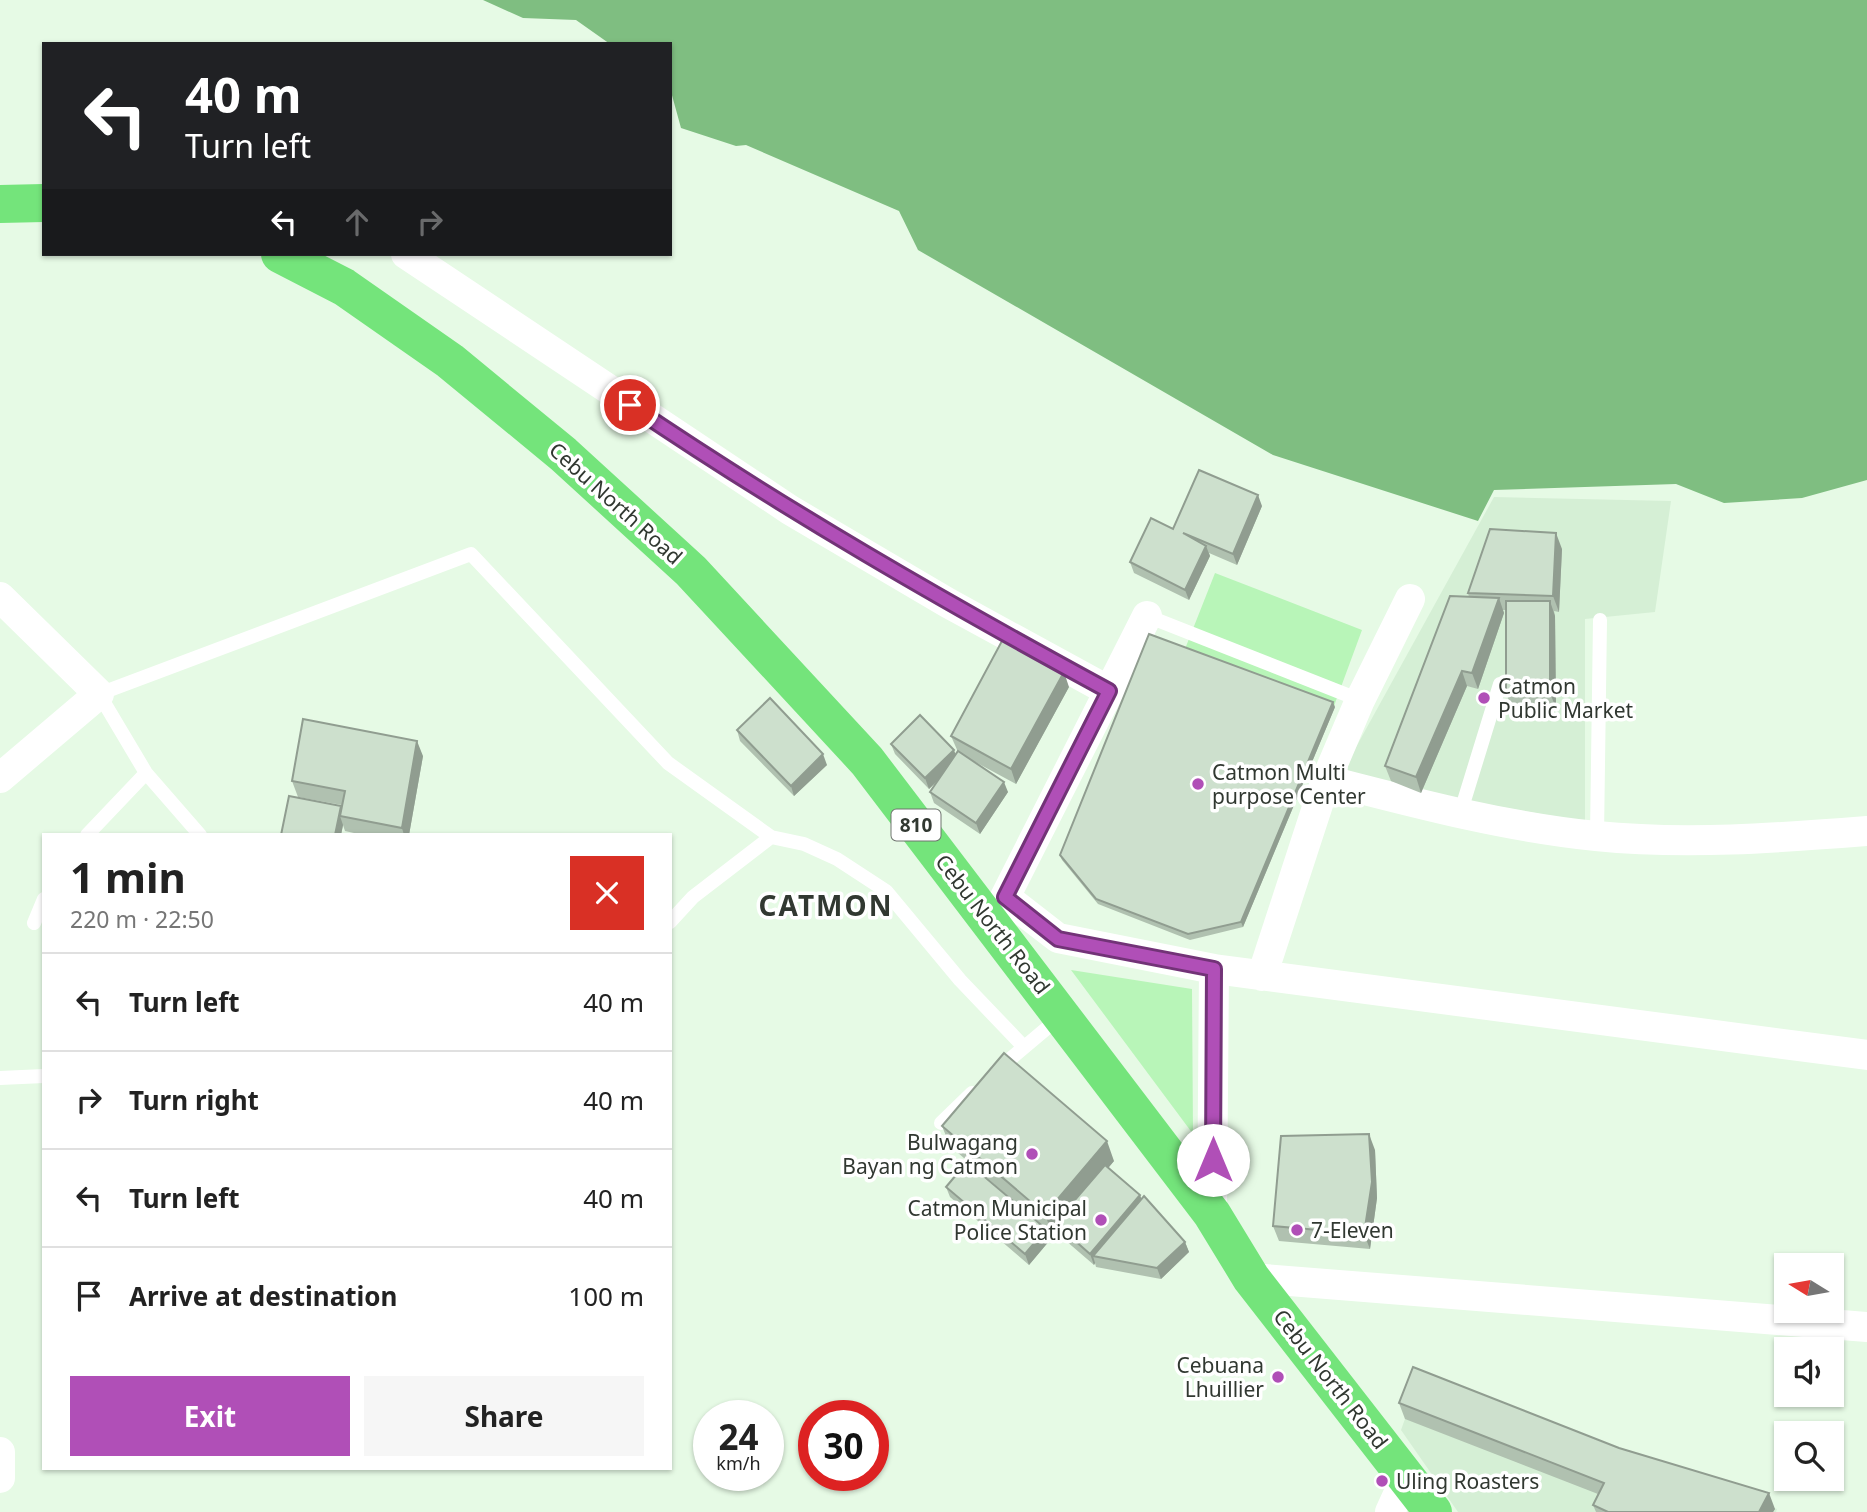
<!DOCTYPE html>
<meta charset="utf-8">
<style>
:root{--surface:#fff;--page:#f6f6f6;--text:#222;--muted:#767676;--line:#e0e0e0;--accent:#b04fb7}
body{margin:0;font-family:"Noto Sans",sans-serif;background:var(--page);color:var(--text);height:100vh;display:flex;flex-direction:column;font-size:26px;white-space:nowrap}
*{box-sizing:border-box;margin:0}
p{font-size:23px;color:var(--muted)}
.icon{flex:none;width:38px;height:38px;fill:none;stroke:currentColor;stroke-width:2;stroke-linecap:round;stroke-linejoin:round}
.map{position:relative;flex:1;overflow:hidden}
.details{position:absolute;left:42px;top:833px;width:630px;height:637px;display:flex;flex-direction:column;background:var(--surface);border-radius:0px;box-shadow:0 2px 5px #0004}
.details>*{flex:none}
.top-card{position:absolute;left:42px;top:42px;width:630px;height:214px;border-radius:0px;box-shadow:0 2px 5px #0004;background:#202124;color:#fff;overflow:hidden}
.needle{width:46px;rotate:281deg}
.controls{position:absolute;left:1774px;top:1253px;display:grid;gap:14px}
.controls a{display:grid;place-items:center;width:70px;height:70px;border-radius:0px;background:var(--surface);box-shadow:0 2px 5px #0004;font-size:35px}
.speed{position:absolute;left:693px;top:1400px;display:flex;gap:14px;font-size:35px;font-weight:700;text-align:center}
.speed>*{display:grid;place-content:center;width:91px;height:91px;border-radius:50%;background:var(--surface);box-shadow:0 2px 5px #0004;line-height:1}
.speed small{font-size:18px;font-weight:400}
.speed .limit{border:10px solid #d22;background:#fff;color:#111}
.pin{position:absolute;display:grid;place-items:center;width:60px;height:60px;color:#fff;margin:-30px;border:4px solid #fff;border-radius:50%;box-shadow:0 2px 7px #0007}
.me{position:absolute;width:77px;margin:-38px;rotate:0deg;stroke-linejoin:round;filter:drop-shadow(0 0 5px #0008)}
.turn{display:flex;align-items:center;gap:24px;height:147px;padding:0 28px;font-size:32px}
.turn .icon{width:91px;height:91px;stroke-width:2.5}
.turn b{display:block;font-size:49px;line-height:60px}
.lanes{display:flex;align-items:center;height:66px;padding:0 28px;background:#0003;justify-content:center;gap:35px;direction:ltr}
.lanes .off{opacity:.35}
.round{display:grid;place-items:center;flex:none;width:74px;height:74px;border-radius:0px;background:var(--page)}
.headline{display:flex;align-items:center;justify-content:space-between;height:119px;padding:0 28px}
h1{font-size:42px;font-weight:700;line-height:52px}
.button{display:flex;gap:14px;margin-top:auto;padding:14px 28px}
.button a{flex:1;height:80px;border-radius:0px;background:var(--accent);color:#fff;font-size:28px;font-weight:700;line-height:80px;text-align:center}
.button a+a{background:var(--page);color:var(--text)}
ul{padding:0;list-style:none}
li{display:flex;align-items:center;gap:21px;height:98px;padding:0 28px;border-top:2px solid var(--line)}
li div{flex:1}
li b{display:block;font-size:26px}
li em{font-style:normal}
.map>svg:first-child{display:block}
.built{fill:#d5efd5}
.green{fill:#b8f5b8}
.water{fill:#7fbe81}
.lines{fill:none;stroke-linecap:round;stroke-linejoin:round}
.lane{stroke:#fff;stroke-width:14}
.street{stroke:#fff;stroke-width:30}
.highway{stroke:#74e47b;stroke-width:38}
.wall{fill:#b0c1b0}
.shaded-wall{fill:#909d90}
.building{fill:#cde0cd;stroke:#909d90;stroke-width:2}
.route-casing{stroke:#723377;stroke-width:18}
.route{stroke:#b04fb7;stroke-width:12}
.poi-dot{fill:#b04fb7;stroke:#fff;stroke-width:2.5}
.labels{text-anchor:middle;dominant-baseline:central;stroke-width:7;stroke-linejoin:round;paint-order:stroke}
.shield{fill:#fff;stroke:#6f746f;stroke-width:2}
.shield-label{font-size:19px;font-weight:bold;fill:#313831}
.street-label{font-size:21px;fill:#313831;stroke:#fff}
.poi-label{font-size:21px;fill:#313831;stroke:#fff;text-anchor:start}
.district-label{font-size:28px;font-weight:bold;letter-spacing:2px;fill:#313831;stroke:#fff}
</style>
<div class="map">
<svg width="1867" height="1512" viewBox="0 0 1867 1512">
<rect width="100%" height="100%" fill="#e6fae5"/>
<path class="built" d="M1494,497L1671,501L1655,612L1585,619V822L1339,778Z
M1418,1383L1626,1460L1777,1509L1776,1512H1458L1401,1430Z"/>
<path class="green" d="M1215,573L1362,630L1334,706L1185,649Z
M1071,970L1192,989L1193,1134Z"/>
<path class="water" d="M483,0H1867V480L1802,498L1724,503L1676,484L1494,490L1478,521L1273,455L918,250L899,211L746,145L736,146L681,128L670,88V44H610L576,20L523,18Z"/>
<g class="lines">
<path class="lane" d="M1147,616L1360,700
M1460,814L1500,684
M87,835L146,773
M200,835L146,773L99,694L471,554L668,763L771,837L804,844L837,859L886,891L960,980L1023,1046
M1597,836L1600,620
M670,922L693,897L771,837
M34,923L44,899
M997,1070L1059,1018
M0,1078L44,1076
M941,1123L972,1093"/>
<path class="street" d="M406,254L790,510L948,603L1109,691
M0,597L99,694L0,778
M1326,780C1415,803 1505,827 1596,836C1686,845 1777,838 1867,831
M1005,897L1058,938L1214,969L1867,1055
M997,913L1147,616
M1262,976L1326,780L1360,700L1410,599
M1212,1214L1214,969
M1251,1278L1867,1327
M0,1452V1478
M1390,1512L1406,1477"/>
<path class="highway" d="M0,204L44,203
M280,254L344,287L450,361L563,454L691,571L867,761L1212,1214L1251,1278L1433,1512"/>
</g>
<path class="wall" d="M1262,506L1237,565L1209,553L1210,556L1189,600L1134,573L1130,562L1173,529Z
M1562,549L1559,612L1554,611L1555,616L1556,708L1512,709L1506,693V610H1503L1504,613L1478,689L1467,686L1421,793L1391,781L1385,766L1469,597L1468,593Z
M1069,687L1016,784L966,757L1008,792L980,834L934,803L930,792L939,779L929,789L895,754L891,744L956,755L958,752L951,736Z
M1335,707L1243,927L1190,940L1098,904L1062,860L1060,855Z
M737,730L827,765L794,796L740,741Z
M423,756L409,835H363L345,831L343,825L341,835H281L342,805L298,797L292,781Z
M942,1126L1114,1161L1108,1168L1140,1195L1141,1199L1185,1242L1189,1252L1161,1279L1096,1267L1095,1263L1094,1265L1058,1234L1057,1229L1052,1234L950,1146Z
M1375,1150L1377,1198L1370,1249L1279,1241L1273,1226Z
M946,1187L1050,1240L1029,1265L950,1197Z
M1399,1403L1775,1509L1773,1512H1596L1593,1505L1598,1494L1405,1419Z"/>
<path class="shaded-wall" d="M1258,495L1262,506L1237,565L1233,554Z
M1556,533L1562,549L1559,612L1553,596Z
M1206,546L1210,556L1189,600L1185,590Z
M1499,598L1504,613L1478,689L1472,673Z
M1550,601L1555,616L1556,708L1550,693Z
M1462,671L1467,686L1421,793L1416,777Z
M1064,672L1069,687L1016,784L1011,769Z
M1333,702L1335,707L1243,927L1241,922Z
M417,741L423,756L409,835H404L402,828Z
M954,750L958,761L929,789L925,778Z
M823,754L827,765L794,796L791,786Z
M1004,782L1008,792L980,834L976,823Z
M341,806L340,816L343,825L341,835H335Z
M1369,1134L1375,1150L1377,1198L1370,1249L1364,1234Z
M1107,1141L1114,1161L1059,1227L1055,1223L1057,1229L1052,1234L1045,1214Z
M1140,1195L1144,1206L1093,1256L1095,1263L1094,1265L1090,1254Z
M1046,1229L1050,1240L1029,1265L1025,1254Z
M1185,1242L1189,1252L1161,1279L1157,1268Z
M1769,1493L1775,1509L1773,1512H1759Z"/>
<path class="building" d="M1199,470L1258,495L1233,554L1183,533L1206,546L1185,590L1130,562L1151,518L1173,529Z
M1490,529L1556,533L1553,596L1468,593Z
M1450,596L1499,598L1472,673L1462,671L1416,777L1385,766Z
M1506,601H1550V693H1506Z
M1149,634L1333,702L1241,922L1188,934L1096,899L1060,855Z
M1003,639L1064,672L1011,769L951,736Z
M770,698L823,754L791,786L737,730Z
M920,715L954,750L925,778L891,744Z
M303,719L417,741L402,828L340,816L345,791L292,781Z
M958,751L1004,782L976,823L930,792Z
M289,796L341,806L335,835H281Z
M1004,1053L1107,1141L1045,1214L942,1126Z
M1369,1134L1372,1182L1364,1234L1273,1226L1281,1136Z
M967,1162L1046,1229L1025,1254L946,1187Z
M1105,1165L1140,1195L1090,1254L1055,1223Z
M1144,1196L1185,1242L1157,1268L1093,1256Z
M1413,1367L1619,1448L1769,1493L1759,1512H1608L1593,1505L1604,1483L1399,1403Z"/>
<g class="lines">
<g class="route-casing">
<path id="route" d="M630,405C785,510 945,602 1109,691L1005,897L1058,939L1214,969L1213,1160"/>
</g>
<use href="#route" class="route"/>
</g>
<g class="poi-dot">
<circle cx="1484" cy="698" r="7"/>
<circle cx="1198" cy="784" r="7"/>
<circle cx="1032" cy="1154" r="7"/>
<circle cx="1101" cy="1220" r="7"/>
<circle cx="1297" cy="1230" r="7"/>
<circle cx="1278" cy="1377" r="7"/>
<circle cx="1382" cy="1481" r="7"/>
</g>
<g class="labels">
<rect class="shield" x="891.5" y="809.5" width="49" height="31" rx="5"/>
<g class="shield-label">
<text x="916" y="825">810</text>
</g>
<g class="street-label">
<text transform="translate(616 503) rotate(42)">Cebu North Road</text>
<text transform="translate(993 924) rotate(52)">Cebu North Road</text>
<text transform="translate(1331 1379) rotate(52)">Cebu North Road</text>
</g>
<g class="poi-label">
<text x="1498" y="686">Catmon<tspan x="1498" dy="24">Public Market</tspan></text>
<text x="1212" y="772">Catmon Multi<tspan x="1212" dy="24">purpose Center</tspan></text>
<text x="1018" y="1142" text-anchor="end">Bulwagang<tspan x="1018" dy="24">Bayan ng Catmon</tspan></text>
<text x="1087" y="1208" text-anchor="end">Catmon Municipal<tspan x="1087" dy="24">Police Station</tspan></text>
<text x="1311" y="1230">7-Eleven</text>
<text x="1264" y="1365" text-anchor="end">Cebuana<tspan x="1264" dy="24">Lhuillier</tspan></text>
<text x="1396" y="1481">Uling Roasters</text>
</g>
<g class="district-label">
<text x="826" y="905">CATMON</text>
</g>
</g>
</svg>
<div class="controls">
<a><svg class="needle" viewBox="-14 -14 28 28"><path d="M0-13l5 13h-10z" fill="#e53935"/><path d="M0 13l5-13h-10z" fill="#767676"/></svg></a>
<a><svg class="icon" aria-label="sound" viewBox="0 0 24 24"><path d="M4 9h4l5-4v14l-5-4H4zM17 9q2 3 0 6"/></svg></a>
<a><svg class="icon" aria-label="search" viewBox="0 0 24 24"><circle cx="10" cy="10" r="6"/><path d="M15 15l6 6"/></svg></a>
</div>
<div class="speed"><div>24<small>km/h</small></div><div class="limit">30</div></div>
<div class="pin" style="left:630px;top:405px;background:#d93025"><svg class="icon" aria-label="arrive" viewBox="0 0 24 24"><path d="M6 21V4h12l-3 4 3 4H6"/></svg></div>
<svg class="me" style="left:1213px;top:1160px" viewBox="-20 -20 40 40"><circle r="19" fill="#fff"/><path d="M0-13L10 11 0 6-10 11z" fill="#b04fb7"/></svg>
<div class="top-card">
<div class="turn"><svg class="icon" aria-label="left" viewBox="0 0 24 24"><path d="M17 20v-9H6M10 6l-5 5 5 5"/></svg><div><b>40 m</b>Turn left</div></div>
<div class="lanes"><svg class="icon" aria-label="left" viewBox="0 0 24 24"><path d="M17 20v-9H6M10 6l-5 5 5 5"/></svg><svg class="icon off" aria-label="ahead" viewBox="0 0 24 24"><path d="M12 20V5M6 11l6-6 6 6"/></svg><svg class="icon off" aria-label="right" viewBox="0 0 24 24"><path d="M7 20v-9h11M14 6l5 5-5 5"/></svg></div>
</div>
<section class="details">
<div class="headline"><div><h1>1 min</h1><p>220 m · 22:50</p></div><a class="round" style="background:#d93025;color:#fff"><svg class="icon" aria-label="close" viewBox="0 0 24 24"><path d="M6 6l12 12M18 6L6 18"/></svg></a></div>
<ul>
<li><svg class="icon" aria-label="left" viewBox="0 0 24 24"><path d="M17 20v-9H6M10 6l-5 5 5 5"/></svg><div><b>Turn left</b></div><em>40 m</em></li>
<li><svg class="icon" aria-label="right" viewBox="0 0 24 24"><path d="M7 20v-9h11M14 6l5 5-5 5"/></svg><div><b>Turn right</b></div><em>40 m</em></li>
<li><svg class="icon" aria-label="left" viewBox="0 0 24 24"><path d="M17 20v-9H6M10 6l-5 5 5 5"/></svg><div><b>Turn left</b></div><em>40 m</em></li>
<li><svg class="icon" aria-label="arrive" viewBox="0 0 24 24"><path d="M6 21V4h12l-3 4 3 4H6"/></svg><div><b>Arrive at destination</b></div><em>100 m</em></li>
</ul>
<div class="button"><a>Exit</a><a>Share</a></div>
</section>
</div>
